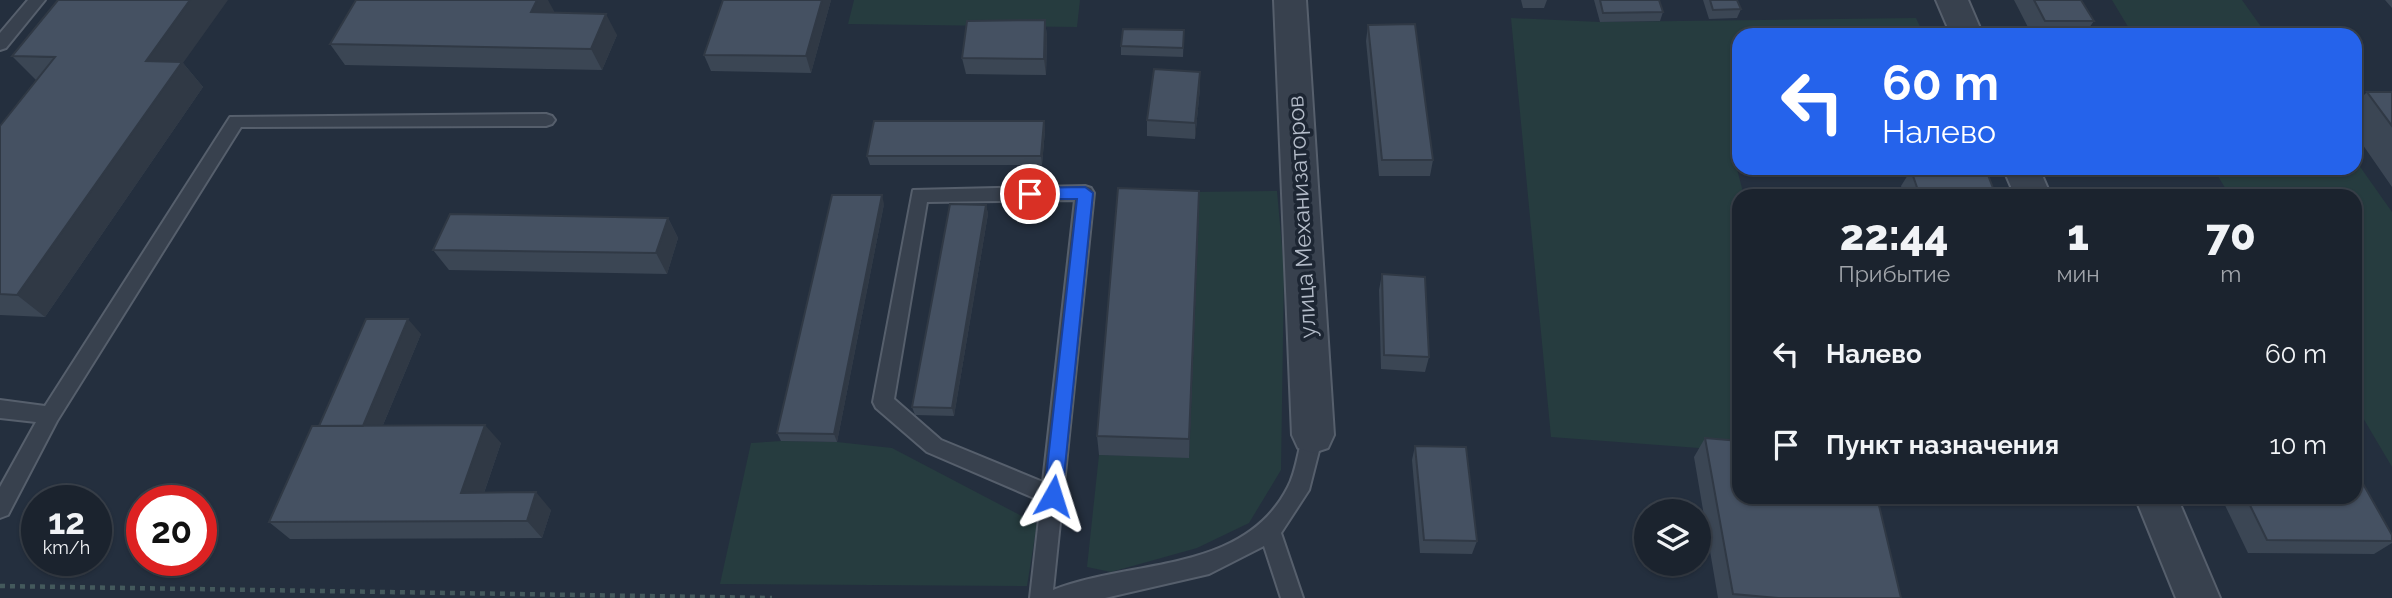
<!DOCTYPE html>
<html lang="ru">
<meta charset="utf-8">
<style>
:root{--surface:#1b232e;--page:#242b36;--text:#f1f3f6;--muted:#a0a4aa;--line:#39404a}
body{margin:0;font-family:Raleway,sans-serif;background:var(--page);color:var(--text);height:100vh;display:flex;flex-direction:column;font-size:26px;white-space:nowrap}
*{box-sizing:border-box;margin:0}
p{font-size:23px;color:var(--muted)}
.icon{flex:none;width:38px;height:38px;fill:none;stroke:currentColor;stroke-width:2;stroke-linecap:round;stroke-linejoin:round}
.map{position:relative;flex:1;overflow:hidden}
.panel{position:absolute;left:1732px;top:189px;width:630px;height:315px;display:flex;flex-direction:column;background:var(--surface);border-radius:21px;box-shadow:0 2px 5px #0004,0 0 0 2px var(--line)}
.panel>*{flex:none}
.banner{position:absolute;left:1732px;top:28px;width:630px;height:147px;border-radius:21px;box-shadow:0 2px 5px #0004,0 0 0 2px var(--line);background:#2563eb;color:#fff;overflow:hidden}
.buttons{position:absolute;left:1634px;top:499px;display:grid;gap:14px}
.buttons a{display:grid;place-items:center;width:77px;height:77px;border-radius:50%;background:var(--surface);box-shadow:0 2px 5px #0004,0 0 0 2px var(--line);font-size:35px}
.speed{position:absolute;left:21px;top:485px;display:flex;gap:14px;font-size:35px;font-weight:700;text-align:center}
.speed>*{display:grid;place-content:center;width:91px;height:91px;border-radius:50%;background:var(--surface);box-shadow:0 2px 5px #0004,0 0 0 2px var(--line);line-height:1}
.speed small{font-size:18px;font-weight:400}
.speed .limit{border:10px solid #d22;background:#fff;color:#111}
.pin{position:absolute;display:grid;place-items:center;width:60px;height:60px;color:#fff;margin:-30px;border:4px solid #fff;border-radius:50%;box-shadow:0 2px 7px #0007}
.me{position:absolute;width:77px;margin:-38px;rotate:6deg;stroke-linejoin:round;filter:drop-shadow(0 0 5px #0008)}
.turn{display:flex;align-items:center;gap:24px;height:147px;padding:0 35px;font-size:32px}
.turn .icon{width:91px;height:91px;stroke-width:2.5}
.turn b{display:block;font-size:49px;line-height:60px}
.eta{display:flex;justify-content:space-evenly;align-items:center;height:119px;text-align:center}
.eta b{font-size:42px;font-weight:800;line-height:49px}
ul{padding:0;list-style:none}
li{display:flex;align-items:center;gap:21px;height:91px;padding:0 35px}
li div{flex:1}
li b{display:block;font-size:26px}
li em{font-style:normal}
.map>svg:first-child{display:block}
.green{fill:#263c3f}
.lines{fill:none;stroke-linecap:round;stroke-linejoin:round}
.lane-casing{stroke:#565f6c;stroke-width:4}
.street-casing{stroke:#565f6c;stroke-width:4}
.path{stroke:#44595c;stroke-width:4.5;stroke-dasharray:5 5;stroke-linecap:butt}
.lane{fill:#38414e;fill-rule:evenodd}
.street{fill:#38414e;fill-rule:evenodd}
.wall{fill:#3b4654}
.shaded-wall{fill:#303945}
.building{fill:#455162;stroke:#303945;stroke-width:2}
.route{fill:#2563eb;stroke:#184099;stroke-width:2}
.labels{text-anchor:middle;dominant-baseline:central;stroke-width:7;stroke-linejoin:round;paint-order:stroke}
.street-label{font-size:23px;fill:#b4bcc9;stroke:#1d2633}
</style>
<div class="map">
<svg width="2392" height="598" viewBox="0 0 2392 598">
<rect width="100%" height="100%" fill="#242f3e"/>
<path class="green" d="M854,0H1080L1077,27L848,24Z
M2112,0H2242L2267,35H2133Z
M1511,18L1600,22L1916,18L1924,35H1740V161H1735L1744,196H1740L1739,451L1551,437Z
M2356,161L2392,212V467L2356,406V196H2230L2213,168H2356Z
M1277,191L1284,269L1281,470L1249,523L1197,548L1111,572L1087,567L1099,455L1189,457L1199,211L1196,192Z
M781,441L837,442L892,448L1037,524L1027,586L720,584L751,443Z"/>
<g class="lines">
<g class="lane-casing">
<path id="lane" d="M28,0H45L6,48L0,50V33Z
M546,114L552,116L555,120L552,124L546,126L241,127L57,421L8,515L0,518V487L36,422L0,418V400L45,406L230,117Z
M1085,186L1091,188L1094,193L1053,590C1131,559 1244,574 1288,487C1296,472 1298,451 1303,435L1306,429L1313,426L1320,429L1323,435L1309,490L1281,533L1303,598H1281L1264,546L1209,574L1105,598H1030L1041,501L927,452L876,408L873,402L913,190ZM1075,200L1043,482L941,440L894,399L927,202Z"/>
</g>
<g class="street-casing">
<path id="street" d="M1274,0H1306L1334,435L1328,448L1313,453L1298,448L1292,435Z
M1936,0H1968L1983,35H1951Z
M2003,168H2039L2051,196H2015Z
M2135,497H2177L2220,598H2176Z"/>
</g>
<path class="path" d="M0,586L772,598"/>
<use href="#lane" class="lane"/>
<use href="#street" class="street"/>
</g>
<path class="wall" d="M831,0L811,73L711,71L704,55Z
M1521,0H1547L1544,8H1523Z
M1594,0H1659L1663,12L1660,21L1600,22Z
M1703,0H1737L1741,9L1737,18L1709,19Z
M2014,0H2081L2094,21L2084,35H2032Z
M2385,0H2392V8Z
M554,11L553,13L617,35L602,70L345,65L330,44Z
M1045,20L1047,37L1046,75L966,74L962,58Z
M1368,25L1433,160L1430,176H1379L1366,41Z
M1184,30L1183,57L1121,55V46Z
M12,56L183,63L203,87L45,317L0,315V126L36,80Z
M1200,88L1195,139L1147,136V120Z
M2367,92H2392V187L2356,135V103Z
M1044,121L1045,130L1042,165H870L867,156Z
M1911,170L1996,196H1904L1901,186Z
M884,204L837,442L781,441L777,433Z
M986,205L988,214L954,416L915,415L912,407Z
M1199,211L1189,458L1099,455L1097,436Z
M668,218L678,238L667,274L449,270L433,250Z
M1382,274L1429,357L1425,372L1381,369L1379,290Z
M421,334L383,425L501,443L484,493L551,510L542,538L290,539L269,522L319,426Z
M1705,438L1901,598H1718L1694,457Z
M1415,446L1477,541L1472,554L1420,553L1412,460Z
M2221,497H2356L2392,535V543L2374,554L2248,553Z"/>
<path class="shaded-wall" d="M190,0H228L183,63L203,87L45,317L17,295L146,61Z
M537,0H548L554,11L543,34L531,12Z
M822,0H831L811,73L806,56Z
M606,14L617,35L602,70L591,49Z
M1045,20L1047,37L1046,75L1044,59Z
M1200,72V88L1195,139V123Z
M1044,121L1045,130L1042,165L1041,156Z
M1199,191V211L1189,458V439Z
M882,195L884,204L837,442L834,434Z
M986,205L988,214L954,416L952,408Z
M668,218L678,238L667,274L656,253Z
M408,319L421,334L375,444L361,430Z
M485,425L501,443L478,510L461,493Z
M536,492L551,510L542,538L527,521Z"/>
<path class="building" d="M58,0H190L146,61L182,62L17,295L0,294V126L55,57L12,56Z
M356,0H537L531,12L606,14L591,49L330,44Z
M723,0H822L806,56L704,55Z
M1600,0H1659L1663,12L1603,13Z
M1710,0H1737L1741,9L1713,10Z
M2034,0H2081L2094,21H2045Z
M1045,20L1044,59L962,58L967,21Z
M1415,24L1433,160H1382L1368,25Z
M1123,29L1184,30L1183,48L1121,46Z
M1154,69L1200,72L1195,123L1147,120Z
M2367,92H2392V126Z
M874,121H1044L1041,156H867Z
M1911,170L1988,175L1996,196H1920Z
M1118,188L1199,191L1189,439L1097,436Z
M832,195H882L834,434L777,433Z
M950,204L986,205L952,408L912,407Z
M450,214L668,218L656,253L433,250Z
M1382,274L1425,277L1429,357L1384,355Z
M366,319H408L363,426H319Z
M485,425L461,493L536,492L527,521L269,522L312,426Z
M1705,438L1740,441V497H1877L1901,598H1778L1733,594Z
M1415,446L1466,447L1477,541L1424,540Z
M2356,475H2358L2392,535V541L2267,540L2246,497H2356Z"/>
<path class="route" d="M1085,187L1093,193L1062,496L1059,501L1053,504L1047,501L1044,496L1077,199H1030L1022,194L1030,188Z"/>
<g class="labels">
<g class="street-label">
<text transform="translate(1301 217) rotate(-93)">улица Механизаторов</text>
</g>
</g>
</svg>
<div class="buttons">
<a><svg class="icon" aria-label="layers" viewBox="0 0 24 24"><path d="M12 4l9 5-9 5-9-5zM3 14l9 5 9-5"/></svg></a>
</div>
<div class="speed"><div>12<small>km/h</small></div><div class="limit">20</div></div>
<div class="pin" style="left:1030px;top:194px;background:#d93025"><svg class="icon" aria-label="arrive" viewBox="0 0 24 24"><path d="M6 21V4h12l-3 4 3 4H6"/></svg></div>
<svg class="me" style="left:1053px;top:496px" viewBox="-20 -20 40 40"><path d="M0-17L14 15 0 8-14 15z" fill="#2563eb" stroke="#fff" stroke-width="4"/></svg>
<div class="banner">
<div class="turn"><svg class="icon" aria-label="left" viewBox="0 0 24 24"><path d="M17 20v-9H6M10 6l-5 5 5 5"/></svg><div><b>60 m</b>Налево</div></div>
</div>
<section class="panel">
<div class="eta">
<div><b>22:44</b><p>Прибытие</p></div>
<div><b>1</b><p>мин</p></div>
<div><b>70</b><p>m</p></div>
</div>
<ul>
<li><svg class="icon" aria-label="left" viewBox="0 0 24 24"><path d="M17 20v-9H6M10 6l-5 5 5 5"/></svg><div><b>Налево</b></div><em>60 m</em></li>
<li><svg class="icon" aria-label="arrive" viewBox="0 0 24 24"><path d="M6 21V4h12l-3 4 3 4H6"/></svg><div><b>Пункт назначения</b></div><em>10 m</em></li>
</ul>
</section>
</div>
